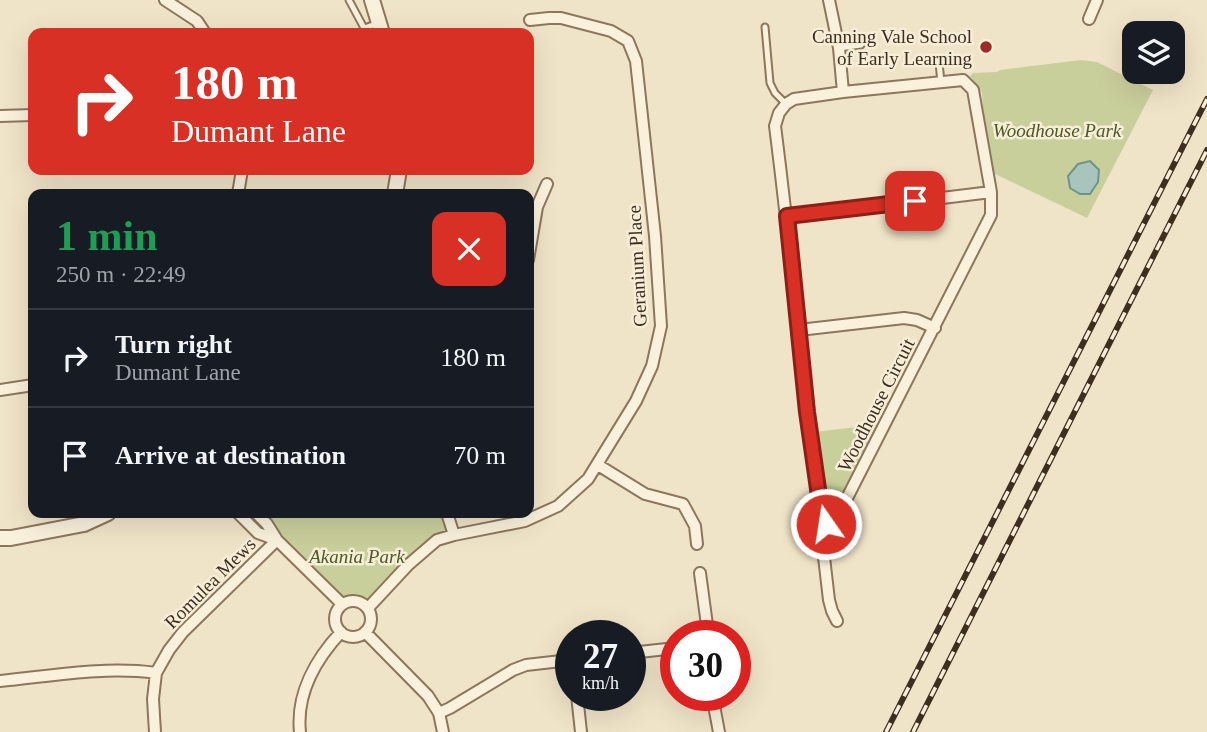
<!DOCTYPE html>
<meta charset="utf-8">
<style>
:root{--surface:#171b24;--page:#20242c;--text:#f1f3f6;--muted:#9ea1a6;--line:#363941}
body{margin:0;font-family:Georgia,serif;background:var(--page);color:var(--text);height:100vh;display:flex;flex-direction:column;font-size:26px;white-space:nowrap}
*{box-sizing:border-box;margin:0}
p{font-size:23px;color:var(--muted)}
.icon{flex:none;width:38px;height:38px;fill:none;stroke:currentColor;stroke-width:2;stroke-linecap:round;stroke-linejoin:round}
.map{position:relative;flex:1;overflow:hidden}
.details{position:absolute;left:28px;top:189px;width:506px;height:329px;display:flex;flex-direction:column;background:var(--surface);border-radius:14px;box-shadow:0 7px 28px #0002}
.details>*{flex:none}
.guide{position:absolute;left:28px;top:28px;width:506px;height:147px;border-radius:14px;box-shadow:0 7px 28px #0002;background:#d93025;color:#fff;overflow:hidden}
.buttons{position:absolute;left:1122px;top:21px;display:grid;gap:14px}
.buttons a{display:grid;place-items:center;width:63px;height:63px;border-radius:14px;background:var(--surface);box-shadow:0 7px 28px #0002;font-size:35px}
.speed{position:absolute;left:555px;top:620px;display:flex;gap:14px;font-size:35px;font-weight:700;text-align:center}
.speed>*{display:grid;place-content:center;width:91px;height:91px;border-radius:50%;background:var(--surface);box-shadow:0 7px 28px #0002;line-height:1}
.speed small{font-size:18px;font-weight:400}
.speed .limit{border:10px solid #d22;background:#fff;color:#111}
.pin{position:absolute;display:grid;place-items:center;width:60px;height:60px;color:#fff;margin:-30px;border-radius:14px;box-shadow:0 4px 10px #0006}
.me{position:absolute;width:77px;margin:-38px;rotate:347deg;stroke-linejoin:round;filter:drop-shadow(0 0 5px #0008)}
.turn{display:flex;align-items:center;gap:24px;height:147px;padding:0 28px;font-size:32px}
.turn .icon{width:91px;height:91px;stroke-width:2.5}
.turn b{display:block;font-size:49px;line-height:60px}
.round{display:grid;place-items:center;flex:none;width:74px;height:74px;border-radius:14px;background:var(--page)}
.head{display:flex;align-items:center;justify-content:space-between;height:119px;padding:0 28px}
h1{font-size:42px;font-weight:600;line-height:52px;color:#1e9e55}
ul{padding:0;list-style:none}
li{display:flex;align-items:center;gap:21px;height:98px;padding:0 28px;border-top:2px solid var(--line)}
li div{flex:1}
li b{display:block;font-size:26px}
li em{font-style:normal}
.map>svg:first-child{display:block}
.green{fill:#c9cf9b}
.water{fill:#a9c4bc;stroke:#6f938a;stroke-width:2}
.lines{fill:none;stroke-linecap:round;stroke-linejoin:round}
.service-casing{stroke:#8d765c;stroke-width:9}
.minor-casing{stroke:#8d765c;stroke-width:14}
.tertiary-casing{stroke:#8d765c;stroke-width:18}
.service{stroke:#faf1dc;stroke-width:5}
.minor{stroke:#faf1dc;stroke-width:10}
.tertiary{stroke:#faf1dc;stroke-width:14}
.rail-casing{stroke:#3d2e20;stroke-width:6}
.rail{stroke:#f7eed8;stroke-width:3.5;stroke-dasharray:10;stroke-linecap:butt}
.route-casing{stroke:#8d1f18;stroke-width:18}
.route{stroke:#d93025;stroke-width:12}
.poi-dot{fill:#9e2a2b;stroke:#f7eed8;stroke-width:2.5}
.labels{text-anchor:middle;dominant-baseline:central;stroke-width:5;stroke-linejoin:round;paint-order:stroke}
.poi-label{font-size:19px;fill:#3d2e20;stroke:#f7eed8;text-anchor:end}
.park-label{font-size:19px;font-style:italic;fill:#4d5a26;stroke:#f7eed8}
.street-label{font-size:19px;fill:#3d2e20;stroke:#f7eed8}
</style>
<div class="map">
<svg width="1207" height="732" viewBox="0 0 1207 732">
<rect width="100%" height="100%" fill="#f0e4c8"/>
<path class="green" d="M1081,60L1097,62L1153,90L1087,218L991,172L985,132L982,93L970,76L973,73L997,72L1000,70Z
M875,425L880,428L845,497C836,505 829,505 822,495L814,432Z
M253,513H445L453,531L437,540L368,608L358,600L342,602Z"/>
<path class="water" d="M1090,161L1099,170L1098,182L1090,194H1080L1070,188L1068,176L1078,164Z"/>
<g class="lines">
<g class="service-casing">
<path id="service" d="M349,0L364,28L379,23
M765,27L770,83L775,93L786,104
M839,48L861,45
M939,63L941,82"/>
</g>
<g class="minor-casing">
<path id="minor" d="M165,0L197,21L205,33
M829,0L839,48L843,92
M1089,19L1097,0
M963,80L973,90L991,192V215L845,502L838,507L829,509L823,503L819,496C801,373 791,249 775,126L779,113L786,104L794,99L843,92Z
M0,116L33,115
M238,194L242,170
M787,217L991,192
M528,260L537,207L547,184
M799,330L904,318L917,320L935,328
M0,390L33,385
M598,465L645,494L683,504L695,526L697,544
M829,509L822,540L829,600L832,611L837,621
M238,513L258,533L277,540
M256,513L267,524L277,540L342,604
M447,513L454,535
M700,573L707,625L705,635
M335 619a18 18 0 1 1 36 0a18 18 0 1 1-36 0Z
M368,608L408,565L437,540L454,535L525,521L558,506L588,479L636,401L652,366L661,326L655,236L636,61L628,41L611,31L561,18H549L530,20
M365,632L428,696L439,713L443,732
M630,653L676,648
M0,681C52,676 104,666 156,673
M577,695L581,732
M712,695L719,732
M439,713L450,708L513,670L526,665L570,660
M155,732L153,699L156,673L169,650L183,632L277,540
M300,732C296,694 316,659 341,632"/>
</g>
<g class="tertiary-casing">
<path id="tertiary" d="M372,0L382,33
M395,194L399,170
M0,538H11L84,524L108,513"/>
</g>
<use href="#service" class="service"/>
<use href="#minor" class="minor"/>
<use href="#tertiary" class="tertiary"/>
<g class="rail-casing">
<path id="rail" d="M886,732L1207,99
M913,732L1207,150"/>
</g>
<use href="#rail" class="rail"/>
</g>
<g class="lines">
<g class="route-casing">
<path id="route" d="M826,524L829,509L822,503L819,496L807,412L787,216L915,201"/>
</g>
<use href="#route" class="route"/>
</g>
<circle class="poi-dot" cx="986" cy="47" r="7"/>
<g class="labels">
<g class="poi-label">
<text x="972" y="36">Canning Vale School<tspan x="972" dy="22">of Early Learning</tspan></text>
</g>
<g class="park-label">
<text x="1057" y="130">Woodhouse Park</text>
<text x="357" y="556">Akania Park</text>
</g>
<g class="street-label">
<text transform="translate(637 266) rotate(-93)">Geranium Place</text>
<text transform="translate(876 405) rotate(-63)">Woodhouse Circuit</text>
<text transform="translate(210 583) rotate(-45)">Romulea Mews</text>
</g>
</g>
</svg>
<div class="buttons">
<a><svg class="icon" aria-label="layers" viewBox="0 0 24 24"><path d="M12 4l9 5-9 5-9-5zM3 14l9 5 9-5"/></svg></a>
</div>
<div class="speed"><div>27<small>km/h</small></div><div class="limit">30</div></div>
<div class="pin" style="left:915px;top:201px;background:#d93025"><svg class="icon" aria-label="arrive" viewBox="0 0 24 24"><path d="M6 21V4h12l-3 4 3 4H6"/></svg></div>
<svg class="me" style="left:826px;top:524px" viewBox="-20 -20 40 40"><circle r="17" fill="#d93025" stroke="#fff" stroke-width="3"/><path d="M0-11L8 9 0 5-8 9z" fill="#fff"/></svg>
<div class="guide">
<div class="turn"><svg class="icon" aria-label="right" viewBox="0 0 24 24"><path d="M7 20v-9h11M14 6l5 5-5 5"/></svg><div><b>180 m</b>Dumant Lane</div></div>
</div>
<section class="details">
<div class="head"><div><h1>1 min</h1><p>250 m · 22:49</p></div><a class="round" style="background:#d93025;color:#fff"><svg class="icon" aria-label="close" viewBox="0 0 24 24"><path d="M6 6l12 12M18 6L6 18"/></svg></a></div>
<ul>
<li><svg class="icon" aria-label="right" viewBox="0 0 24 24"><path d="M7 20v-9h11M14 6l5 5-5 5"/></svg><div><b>Turn right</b><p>Dumant Lane</p></div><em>180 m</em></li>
<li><svg class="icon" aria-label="arrive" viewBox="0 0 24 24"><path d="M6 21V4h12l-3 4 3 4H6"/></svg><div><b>Arrive at destination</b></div><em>70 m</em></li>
</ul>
</section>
</div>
